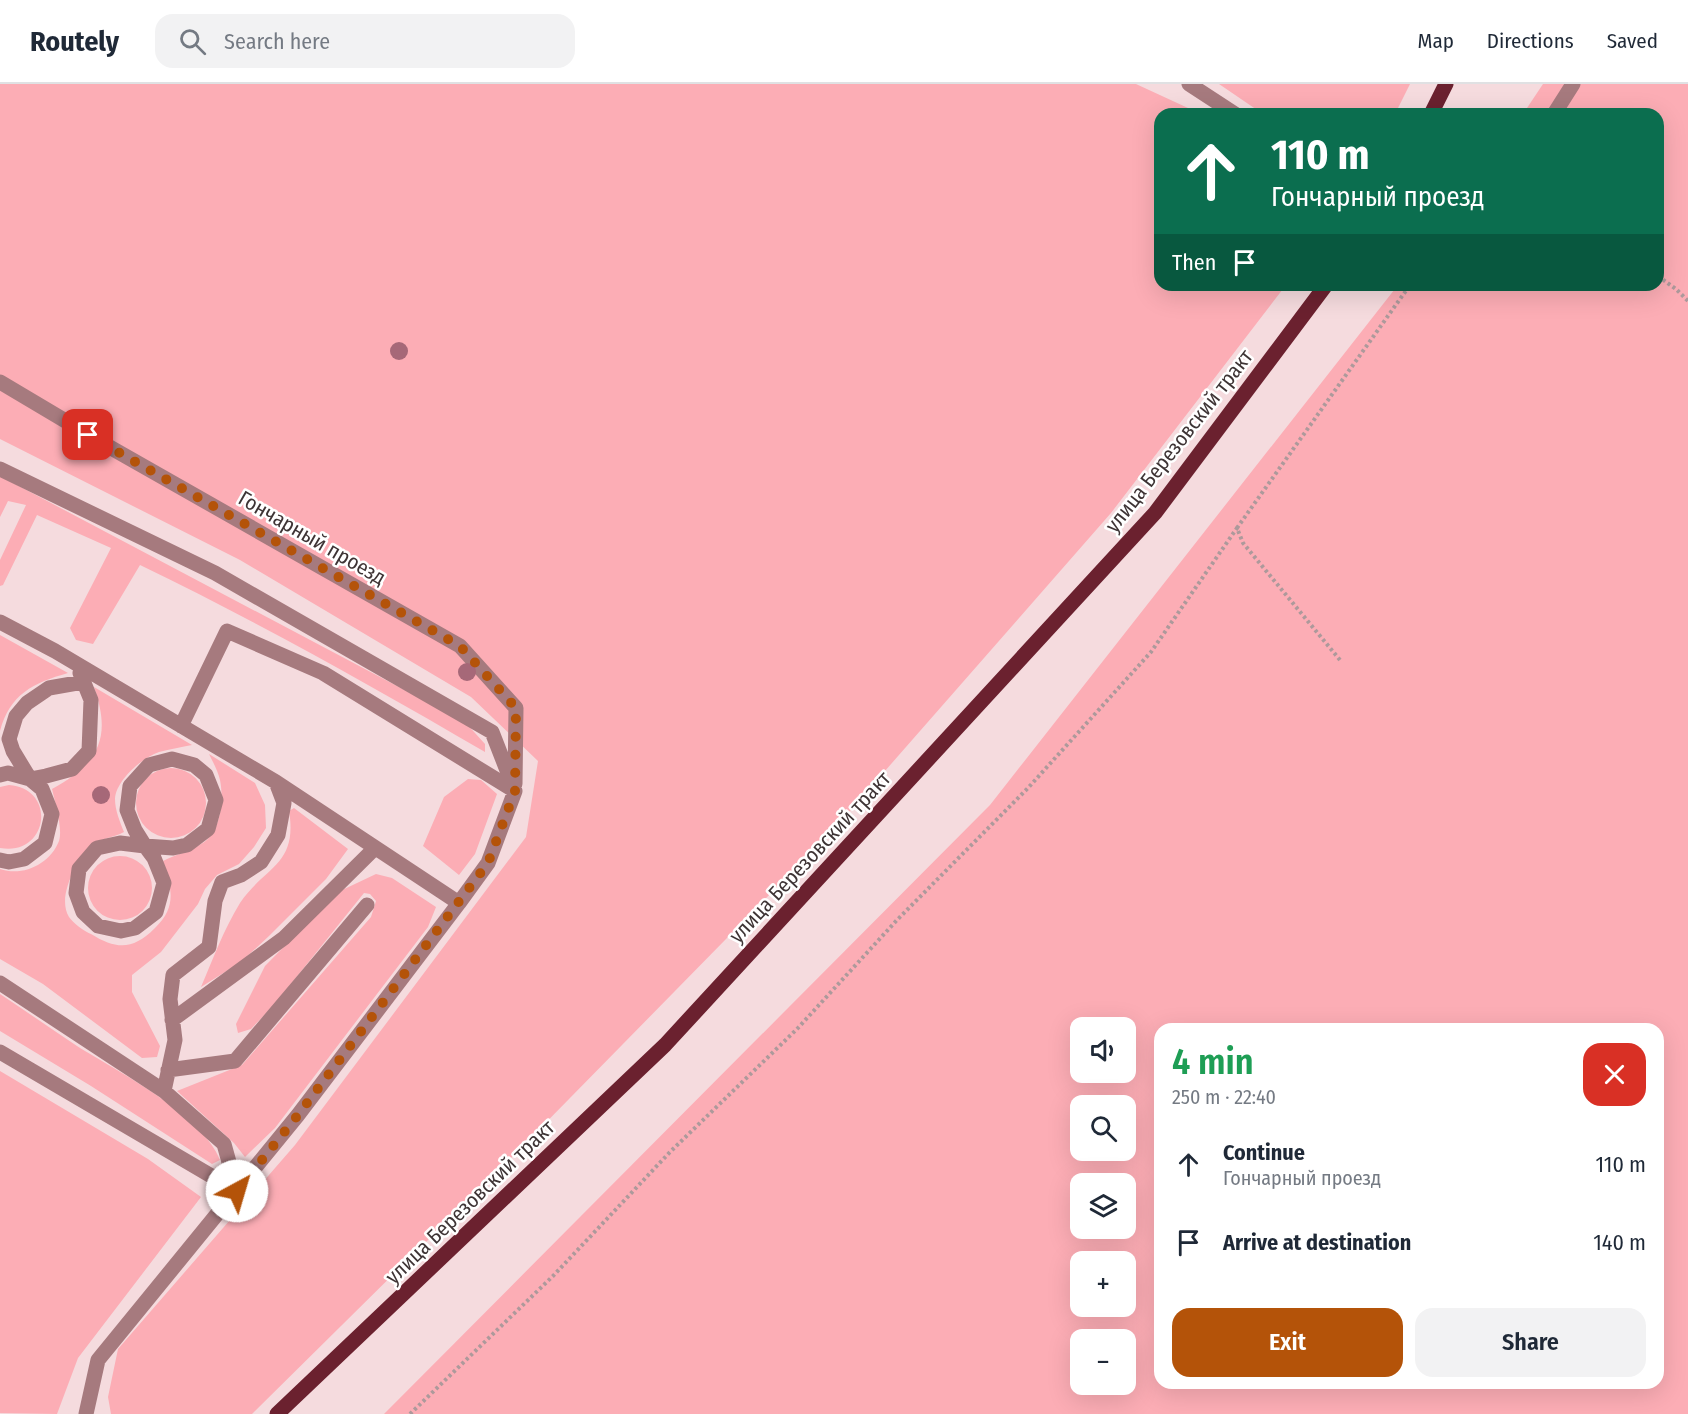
<!DOCTYPE html>
<meta charset="utf-8">
<style>
:root{--surface:#fff;--page:#f2f2f3;--text:#1f2937;--muted:#747a83;--line:#e0e1e3;--accent:#b45309}
body{margin:0;font-family:"Fira Sans Condensed",sans-serif;background:var(--page);color:var(--text);height:100vh;display:flex;flex-direction:column;font-size:22px;white-space:nowrap}
*{box-sizing:border-box;margin:0}
p{font-size:20px;color:var(--muted)}
.icon{flex:none;width:33px;height:33px;fill:none;stroke:currentColor;stroke-width:2;stroke-linecap:round;stroke-linejoin:round}
.map{position:relative;flex:1;overflow:hidden}
.side{position:absolute;left:1154px;top:939px;width:510px;height:366px;display:flex;flex-direction:column;background:var(--surface);border-radius:18px;box-shadow:0 6px 24px #0002}
.side>*{flex:none}
.banner{position:absolute;left:1154px;top:24px;width:510px;height:183px;border-radius:18px;box-shadow:0 6px 24px #0002;background:#0b6e4f;color:#fff;overflow:hidden}
.buttons{position:absolute;left:1070px;top:933px;display:grid;gap:12px}
.buttons a{display:grid;place-items:center;width:66px;height:66px;border-radius:12px;background:var(--surface);box-shadow:0 6px 24px #0002;font-size:30px}
.pin{position:absolute;display:grid;place-items:center;width:51px;height:51px;color:#fff;margin:-26px;border-radius:12px;box-shadow:0 3px 9px #0006}
.me{position:absolute;width:66px;margin:-33px;rotate:39deg;stroke-linejoin:round;filter:drop-shadow(0 0 4px #0008)}
.turn{display:flex;align-items:center;gap:21px;height:126px;padding:0 18px;font-size:27px}
.turn .icon{width:78px;height:78px;stroke-width:2.5}
.turn b{display:block;font-size:42px;line-height:51px}
.then{display:flex;align-items:center;height:57px;padding:0 18px;background:#0003;gap:12px;font-size:22px}
.round{display:grid;place-items:center;flex:none;width:63px;height:63px;border-radius:18px;background:var(--page)}
.overview{display:flex;align-items:center;justify-content:space-between;height:102px;padding:0 18px}
h1{font-size:36px;font-weight:600;line-height:45px;color:#1e9e55}
.action{display:flex;gap:12px;margin-top:auto;padding:12px 18px}
.action a{flex:1;height:69px;border-radius:18px;background:var(--accent);color:#fff;font-size:24px;font-weight:600;line-height:69px;text-align:center}
.action a+a{background:var(--page);color:var(--text)}
ul{padding:0;list-style:none}
li{display:flex;align-items:center;gap:18px;height:78px;padding:0 18px}
li div{flex:1}
li b{display:block;font-size:22px}
li em{font-style:normal}
header{display:flex;align-items:center;gap:36px;box-sizing:border-box;height:84px;padding:0 30px;background:var(--surface);border-bottom:2px solid var(--line)}
header strong{font-size:28px}
nav{display:flex;gap:33px;margin-inline-start:auto;font-size:21px}
.search{width:420px;height:54px;background:var(--page);display:flex;align-items:center;gap:15px;box-sizing:border-box;padding:0 21px;border-radius:18px;color:var(--muted);font-size:22px}
.map>svg:first-child{display:block}
.green{fill:#fcadb5;fill-rule:evenodd}
.lines{fill:none;stroke-linecap:round;stroke-linejoin:round}
.path{stroke:#ad999b;stroke-width:4;stroke-dasharray:3 3;stroke-linecap:butt}
.minor{stroke:#a67a7e;stroke-width:15}
.major{stroke:#6b212f;stroke-width:15}
.tree{fill:#a66878}
.route{stroke:#b45309;stroke-width:10;stroke-dasharray:0 18}
.labels{text-anchor:middle;dominant-baseline:central;stroke-width:5;stroke-linejoin:round;paint-order:stroke}
.street-label{font-size:21px;fill:#3e3435;stroke:#fff}
</style>
<header>
<strong>Routely</strong>
<div class="search"><svg class="icon" aria-label="search" viewBox="0 0 24 24"><circle cx="10" cy="10" r="6"/><path d="M15 15l6 6"/></svg>Search here</div>
<nav><a>Map</a><a>Directions</a><a>Saved</a></nav>
</header>
<div class="map">
<svg width="1688" height="1330" viewBox="0 0 1688 1330">
<rect width="100%" height="100%" fill="#f5dbde"/>
<path class="green" d="M0,0H1136L1188,24L1198,30H1160V201H1286L1111,429L835,744L516,1069L252,1330H111L108,1313L118,1265L295,1061L526,753L538,677L471,613L240,476L0,355Z
M1219,0H1410L1395,30H1263Z
M1543,0H1688V1330H384L990,721L1398,201H1658V30H1523ZM1080,944H1125V988H1080ZM1160,945H1658V1299H1160ZM1080,1022H1125V1066H1080ZM1080,1100H1125V1144H1080ZM1080,1178H1125V1222H1080ZM1080,1256H1125V1300H1080Z
M0,392L465,638L485,660V668C372,602 258,538 140,481L93,560L76,556L70,544L111,464L37,431L3,501L0,502V476L26,421L8,417L0,433Z
M0,551L68,589C33,599 10,610 0,647Z
M94,603L192,661C182,663 170,665 159,668C142,674 116,696 115,715C115,726 120,738 124,748C115,753 102,754 94,760C78,774 56,812 69,833C73,839 84,847 91,850C117,866 133,866 155,844C178,822 171,804 163,777C175,771 190,767 201,760C221,749 224,716 220,696C218,687 213,678 209,670L255,699L265,721L266,744L254,763L239,780L217,791L205,805L198,820L161,868L132,891V908L160,962L157,973L142,974L43,900L0,875V785C23,793 50,780 59,757C63,745 55,718 52,705C99,679 112,654 94,603Z
M136 719a35 35 0 1 1 70 0a35 35 0 1 1-70 0Z
M468,695L481,696L497,710L475,770L459,791L423,762L444,713Z
M9,701C58,705 48,773 0,764V703Z
M294,724L348,765L326,795L269,852L241,878L201,903C213,875 224,845 240,819C265,782 298,781 289,727Z
M88 804a32 32 0 1 1 64 0a32 32 0 1 1-64 0Z
M376,790L392,794L436,823L428,843L275,1044L245,1073L234,1059L177,1007L242,981L371,833L376,817L370,810L364,809L274,921L251,945L238,949L236,940L265,882L338,808Z
M0,910C26,927 51,945 77,962C117,987 203,1031 220,1076L212,1080L91,1002L0,947Z
M0,987L148,1075L201,1113L78,1274L57,1330L0,1329Z"/>
<g class="lines">
<path class="path" d="M1658,192L1676,205L1688,217
M1340,576L1243,459L1237,444L1410,201
M410,1330L553,1192L670,1068L797,945L897,836L1028,704L1151,568L1237,444"/>
<path class="minor" d="M1189,0L1235,30
M1554,30L1573,0
M0,298L106,361L460,562L516,624L515,700
M0,385L215,489L492,648L515,707L488,779L459,819L298,1031L98,1276L86,1330
M0,538L55,567L276,698L459,819
M181,642L227,547L323,589L515,707
M172,675L194,681L206,691L216,716L208,745L187,761L173,764L145,762L135,746L127,726L130,702L149,681Z
M0,691L8,689L30,695L46,692L72,685L89,667L91,616L80,589
M120,759L145,762L154,774L164,799L156,828L135,844L121,847L98,842L83,828L76,809L79,785L97,764Z
M0,776L9,778L24,775L45,759L52,730L42,705L30,695L13,667L9,655L16,632L27,619L49,604L83,598
M0,899L164,1007L224,1060L237,1107
M172,936L284,854L375,764
M0,968L237,1107
M168,986L235,977L367,821
M164,1007L175,956L170,915L173,891L209,863L215,817L222,798L241,791L261,778L278,751L284,719L276,698"/>
<path class="major" d="M1431,30L1446,0
M277,1330L665,961L1155,429L1326,201"/>
</g>
<g class="tree">
<circle cx="399" cy="267" r="9"/>
<circle cx="467" cy="588" r="9"/>
<circle cx="101" cy="711" r="9"/>
</g>
<g class="lines">
<path class="route" d="M88,351L460,562L516,624L515,707L488,779L298,1031L237,1107"/>
</g>
<g class="labels">
<g class="street-label">
<text transform="translate(1179 357) rotate(-52)">улица Березовский тракт</text>
<text transform="translate(312 454) rotate(30)">Гончарный проезд</text>
<text transform="translate(810 773) rotate(-47)">улица Березовский тракт</text>
<text transform="translate(470 1118) rotate(-44)">улица Березовский тракт</text>
</g>
</g>
</svg>
<div class="buttons">
<a><svg class="icon" aria-label="sound" viewBox="0 0 24 24"><path d="M4 9h4l5-4v14l-5-4H4zM17 9q2 3 0 6"/></svg></a>
<a><svg class="icon" aria-label="search" viewBox="0 0 24 24"><circle cx="10" cy="10" r="6"/><path d="M15 15l6 6"/></svg></a>
<a><svg class="icon" aria-label="layers" viewBox="0 0 24 24"><path d="M12 4l9 5-9 5-9-5zM3 14l9 5 9-5"/></svg></a>
<a>+</a>
<a>−</a>
</div>
<div class="pin" style="left:88px;top:351px;background:#d93025"><svg class="icon" aria-label="arrive" viewBox="0 0 24 24"><path d="M6 21V4h12l-3 4 3 4H6"/></svg></div>
<svg class="me" style="left:237px;top:1107px" viewBox="-20 -20 40 40"><circle r="19" fill="#fff"/><path d="M0-13L10 11 0 6-10 11z" fill="#b45309"/></svg>
<div class="banner">
<div class="turn"><svg class="icon" aria-label="ahead" viewBox="0 0 24 24"><path d="M12 20V5M6 11l6-6 6 6"/></svg><div><b>110 m</b>Гончарный проезд</div></div>
<div class="then">Then<svg class="icon" aria-label="arrive" viewBox="0 0 24 24"><path d="M6 21V4h12l-3 4 3 4H6"/></svg></div>
</div>
<section class="side">
<div class="overview"><div><h1>4 min</h1><p>250 m · 22:40</p></div><a class="round" style="background:#d93025;color:#fff"><svg class="icon" aria-label="close" viewBox="0 0 24 24"><path d="M6 6l12 12M18 6L6 18"/></svg></a></div>
<ul>
<li><svg class="icon" aria-label="ahead" viewBox="0 0 24 24"><path d="M12 20V5M6 11l6-6 6 6"/></svg><div><b>Continue</b><p>Гончарный проезд</p></div><em>110 m</em></li>
<li><svg class="icon" aria-label="arrive" viewBox="0 0 24 24"><path d="M6 21V4h12l-3 4 3 4H6"/></svg><div><b>Arrive at destination</b></div><em>140 m</em></li>
</ul>
<div class="action"><a>Exit</a><a>Share</a></div>
</section>
</div>
